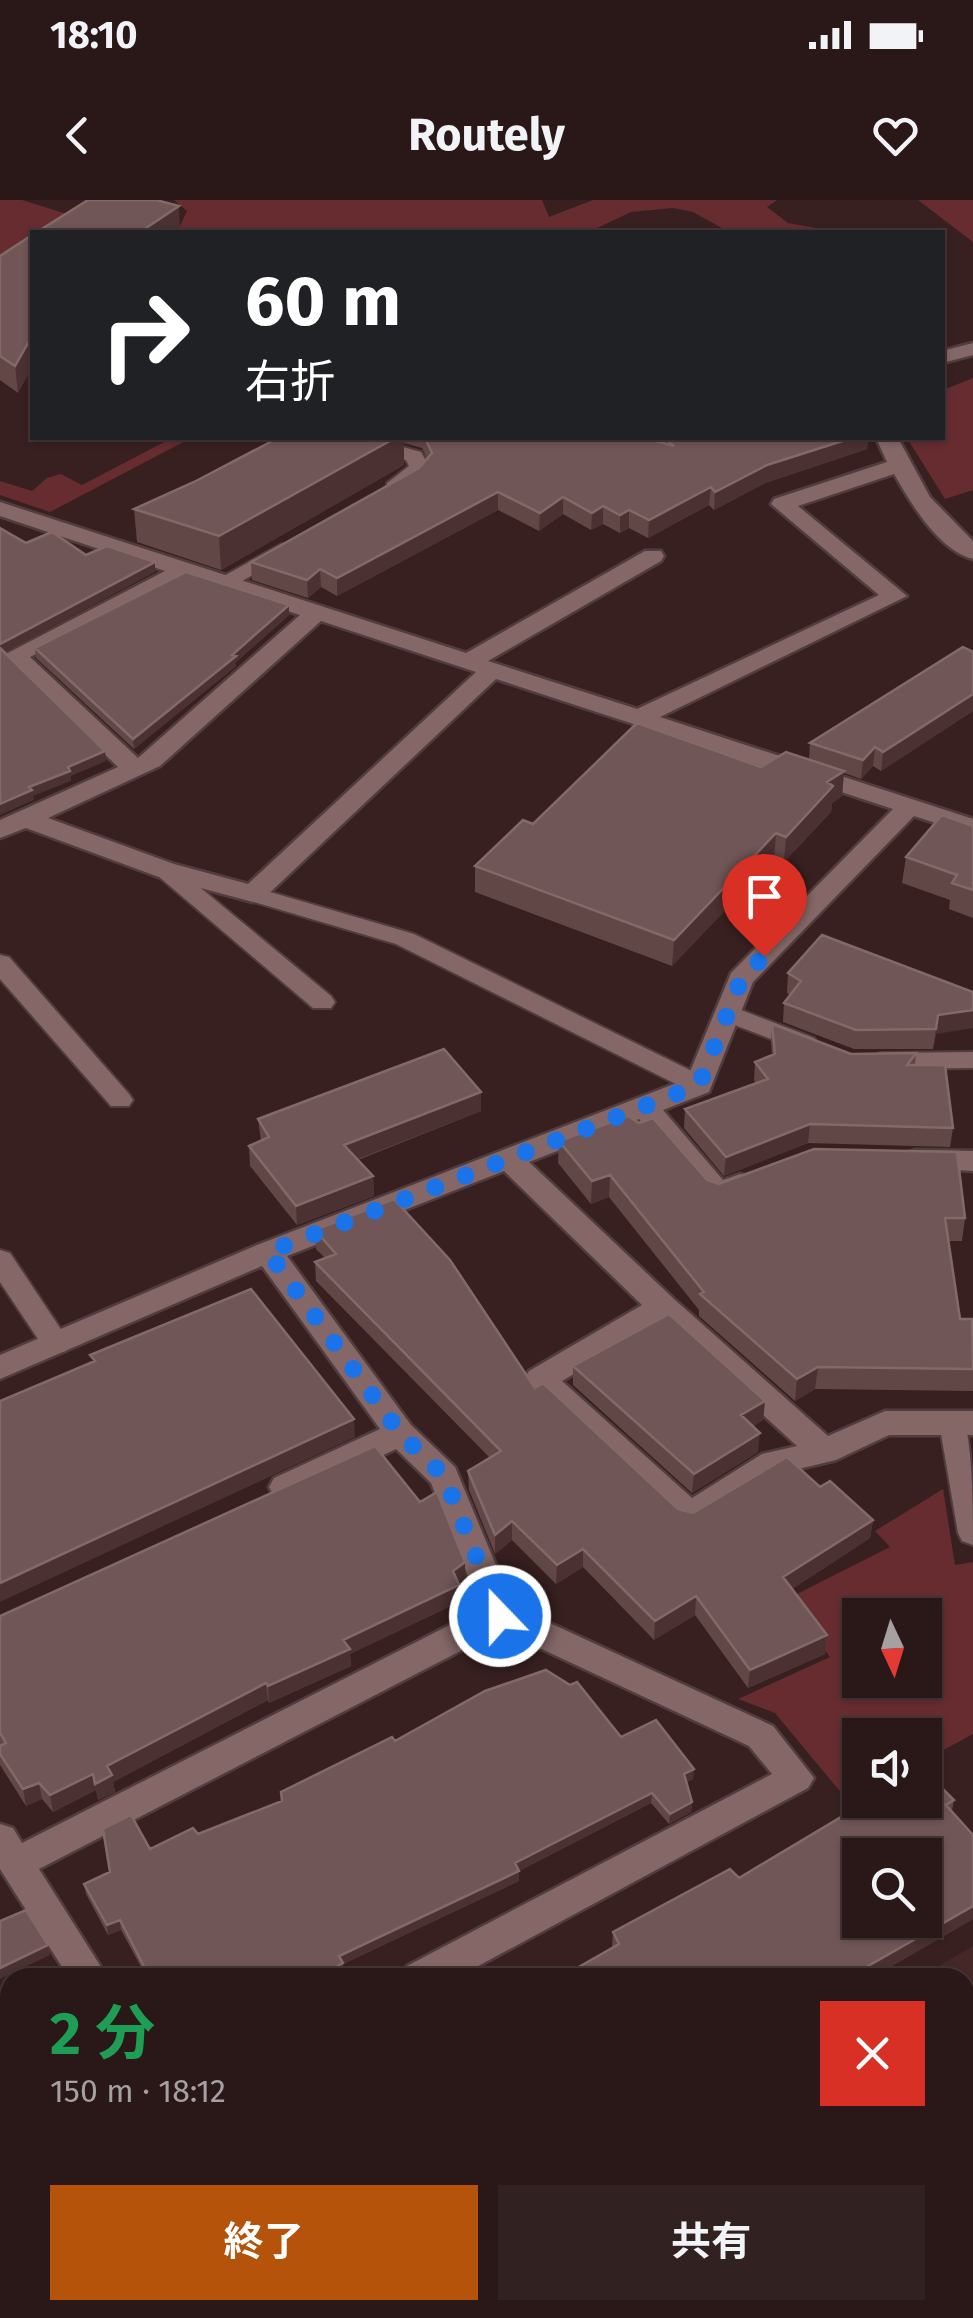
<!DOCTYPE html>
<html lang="ja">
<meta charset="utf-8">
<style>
:root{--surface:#2a1818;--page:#322121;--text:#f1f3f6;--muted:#a5a0a2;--line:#463737;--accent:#b45309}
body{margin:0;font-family:"Fira Sans","Noto Sans JP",sans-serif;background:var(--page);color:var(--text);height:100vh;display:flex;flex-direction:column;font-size:38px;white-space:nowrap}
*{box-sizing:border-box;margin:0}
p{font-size:32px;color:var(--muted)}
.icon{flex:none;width:55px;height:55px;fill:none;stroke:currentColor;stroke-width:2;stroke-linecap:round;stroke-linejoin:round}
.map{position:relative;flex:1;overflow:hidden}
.panel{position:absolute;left:0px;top:1768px;width:975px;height:352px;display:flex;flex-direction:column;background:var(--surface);border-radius:30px 30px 0 0;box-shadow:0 2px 8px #0004,0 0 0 2px var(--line)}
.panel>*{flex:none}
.top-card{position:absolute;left:30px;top:30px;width:915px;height:210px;border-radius:0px;box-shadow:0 2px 8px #0004,0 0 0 2px var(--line);background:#202124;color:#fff;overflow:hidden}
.needle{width:65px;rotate:176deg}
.controls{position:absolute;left:842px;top:1398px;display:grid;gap:20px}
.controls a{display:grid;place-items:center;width:100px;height:100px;border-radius:0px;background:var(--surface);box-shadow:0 2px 8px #0004,0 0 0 2px var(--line);font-size:50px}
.pin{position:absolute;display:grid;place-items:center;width:85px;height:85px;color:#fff;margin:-102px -42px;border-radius:50% 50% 50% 0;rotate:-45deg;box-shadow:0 0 10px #0007}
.pin .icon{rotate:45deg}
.me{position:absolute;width:110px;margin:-55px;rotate:338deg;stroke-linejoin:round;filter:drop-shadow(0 0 8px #0008)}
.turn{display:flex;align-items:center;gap:35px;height:210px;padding:0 50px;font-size:45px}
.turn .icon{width:130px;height:130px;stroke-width:2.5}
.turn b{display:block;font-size:70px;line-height:85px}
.round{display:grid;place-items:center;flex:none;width:105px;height:105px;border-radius:0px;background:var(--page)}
.summary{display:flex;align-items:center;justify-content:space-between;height:170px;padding:0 50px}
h1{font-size:60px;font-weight:700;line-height:75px;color:#1e9e55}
.cta{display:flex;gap:20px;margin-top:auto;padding:20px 50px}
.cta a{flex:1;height:115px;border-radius:0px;background:var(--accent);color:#fff;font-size:40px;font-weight:700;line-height:115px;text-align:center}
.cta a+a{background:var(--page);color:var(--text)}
.status{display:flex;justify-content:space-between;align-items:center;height:70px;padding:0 50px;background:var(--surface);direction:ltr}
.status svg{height:28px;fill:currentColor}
header{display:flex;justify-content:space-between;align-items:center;height:130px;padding:0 50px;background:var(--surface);font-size:45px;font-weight:700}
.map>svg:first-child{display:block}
.built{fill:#462727}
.green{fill:#672c30;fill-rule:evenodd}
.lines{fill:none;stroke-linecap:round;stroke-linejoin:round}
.lane-casing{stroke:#513d3e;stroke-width:4}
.street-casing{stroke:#513d3e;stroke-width:5}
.lane{fill:#856767;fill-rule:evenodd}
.street{fill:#856767;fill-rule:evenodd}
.wall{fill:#624747}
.shaded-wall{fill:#4b3131}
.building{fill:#705656;stroke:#826a69;stroke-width:2.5;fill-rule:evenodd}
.route{stroke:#1a73e8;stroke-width:18;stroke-dasharray:0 32.4}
</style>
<div class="status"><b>18:10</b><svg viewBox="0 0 49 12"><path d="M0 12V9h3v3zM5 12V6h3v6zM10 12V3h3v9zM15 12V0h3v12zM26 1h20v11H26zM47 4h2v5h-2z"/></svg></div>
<header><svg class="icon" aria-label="back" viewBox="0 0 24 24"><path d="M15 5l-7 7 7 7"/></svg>Routely<svg class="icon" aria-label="heart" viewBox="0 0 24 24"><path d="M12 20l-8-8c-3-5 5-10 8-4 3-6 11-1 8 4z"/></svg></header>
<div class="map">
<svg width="973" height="2118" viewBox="0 0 973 2118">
<rect width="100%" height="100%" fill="#382020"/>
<path class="built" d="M973,1746V2118H614L608,2110H965V1778L920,1777Z"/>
<path class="green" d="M0,0H22L80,18L58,32H32V49L0,71Z
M174,0H542L549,17L593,0H777L767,7L788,23L839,32H729L693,12L673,8L631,12L595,29L596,32H559L552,28L537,32H177L187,11Z
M918,0H973V42Z
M973,178V290L945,299L907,238H942L943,190Z
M172,238H191L50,312L0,295V281L32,291L47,278L61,274L82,285Z
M943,1289L955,1365L973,1362V1534L925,1560V1535H860V1594L848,1601L775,1513L738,1499L830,1457L787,1399L890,1347L875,1331ZM860,1415H925V1480H860Z"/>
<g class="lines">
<g class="lane-casing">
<path id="lane" d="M340,238H370L421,252L430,268L401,291H387V283L409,266L406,260L343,242Z
M645,238H666L656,244Z
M282,344L292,350L289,354L230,388L222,389L211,383Z
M165,663L173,665L331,796L335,802L331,808H313L157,675L153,670Z
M253,687L414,734L708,879L712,885L699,894L690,891L396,744L244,699L241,694Z
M0,755L9,757L129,894L133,900L129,906H111L0,779Z
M728,805L814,838L818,844L805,852L719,819L715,813L719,807Z
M973,852V868L880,869L867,861L880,853Z
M0,1050L10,1053L66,1137L70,1144L66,1151L56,1154L46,1151L0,1082Z
M953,1211L963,1214C973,1250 973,1306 973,1345L962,1341L958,1333L939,1222L943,1214Z"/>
</g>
<g class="street-casing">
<path id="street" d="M973,143V155L942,163V151Z
M876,238H898L930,297L973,341V359C938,350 911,303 894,274L798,306L907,396L660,517L973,619V635L914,616L753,782L709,892L663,910L723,980L740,974L750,977L755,984C746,998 723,1005 708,1000L639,919L529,962L674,1099L828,1236L885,1211H973V1235H889L836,1260L782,1273L690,1328L678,1324L524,1179L529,1171L642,1105L504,971L287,1056L411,1225L455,1267L513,1406L773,1526L814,1578L808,1588L456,1778H402L407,1766L772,1574L749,1546L501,1430L39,1669L108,1778H69L0,1669V1624L13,1628L22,1643L481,1409L431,1283L396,1249L296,1296L285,1299L274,1296L269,1287L274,1278L380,1229L262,1066L0,1179V1155L257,1045L687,879L731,773L893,609L496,479L262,700L253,702L156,676L26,628L0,638V620L118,567L2,456L165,371L0,316V302L466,453L645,351H661L664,356L661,361L488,461L637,509L879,395L771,304L774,299L887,262ZM187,378L300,415L138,558L30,457ZM321,421L476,472L248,684L174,664L48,618L160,566ZM661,1122L797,1246L762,1254L692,1298L562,1181Z
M916,950L973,951V971L906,967L901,960L906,953Z
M10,1800V1835L0,1839V1804Z"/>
</g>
<use href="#lane" class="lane"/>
<use href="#street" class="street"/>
</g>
<path class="wall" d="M32,35L18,193L0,180V56Z
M278,238H644L658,242V238H868L867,249L765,283L714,310L709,305L648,338L629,328L620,333L603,324L591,330L563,314L539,331L498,310L337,396L321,387L308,398L252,380L251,362L419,268L427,259L422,248L404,243V265L221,370L137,342L134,309L194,282Z
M289,405V415L236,462V466L134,549L36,458L35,448Z
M973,452V511L881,571L873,566L861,579L844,573L842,596L832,603L831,612L784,662L774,659L672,766L475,692V666L533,624L761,567L809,559L810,543Z
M973,626V718L949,709L950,700L902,683L906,657Z
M788,773L973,792L936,834L933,849H854L783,822L784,803L790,795L787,793Z
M772,824L851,854L916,853L915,865L953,928L950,947L808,943L724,976L684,928L685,909L756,884L754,880L755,862L772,855L771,843Z
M481,892V911L358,960L373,976L374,996L297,1025L250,966L249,946L261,941L258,919Z
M559,941L719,984L965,1018L962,1041H948L960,1119L973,1125V1191L815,1189L795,1201L699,1116V1110L609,997L591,1004L558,963Z
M315,1030L535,1188L678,1309L693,1313L820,1287L873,1320L870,1338L792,1389L827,1435L825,1454L748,1488L695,1415L654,1440L583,1367L556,1384L512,1340L495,1354L469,1290L468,1271L490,1258L316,1081L315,1062L325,1058L316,1049Z
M573,1166L765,1201L763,1220L753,1226L758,1252L692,1293L573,1185Z
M465,1362V1379L459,1384V1402L350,1454L351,1466L269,1503L268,1500L113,1582L115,1592L98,1600L96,1590L53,1612L42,1599L26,1606L0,1565V1416Z
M621,1537L694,1569L693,1579L686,1582L692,1602L691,1612L669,1624L651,1603L519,1671V1681L343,1764L344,1773L335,1778H147L121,1730L108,1735L86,1694L84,1684L110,1672L150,1649L198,1634L282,1601L395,1541Z
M864,1600H954L952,1611L973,1635V1719L871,1778H579V1767L612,1748L613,1732L739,1678L864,1604Z"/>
<path class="shaded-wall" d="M179,6L180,32H140Z
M32,136V168L18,193L15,166Z
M395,238H404V265L221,370L219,336Z
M852,238H868L867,249L765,283L714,310L715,292L767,265Z
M711,287L709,305L648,338L649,320Z
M498,292V310L337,396V378Z
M563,297V314L539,331L540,313Z
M603,306V324L591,330L592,313Z
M629,310V328L620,333V315Z
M155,362V372L0,455V444Z
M320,369L321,387L308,398L307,380Z
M289,405V415L236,462V466L134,549L133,539Z
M973,494V511L881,571L883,552Z
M875,547L873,566L861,579L863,560Z
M105,551L106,561L71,576V581L33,596L34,600L0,615V604L68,567Z
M844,571L842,596L832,603L831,612L784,662L786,637L827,582Z
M776,633L774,659L672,766L674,740Z
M973,810V828L936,834L933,849L938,815Z
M481,892V911L345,964L344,945Z
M810,924L808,943L724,976L726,957Z
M610,975L609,997L591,1004L592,981Z
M373,976L374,996L297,1025L296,1006Z
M818,1167L815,1189L795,1201L797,1179Z
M765,1201L763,1220L739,1234L741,1215Z
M354,1219L355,1237L0,1402V1383Z
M760,1233L758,1252L692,1293L694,1274Z
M873,1320L870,1338L781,1396L783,1377Z
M512,1321V1340L495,1354V1335Z
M583,1349V1367L556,1384L557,1365Z
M465,1362V1379L454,1388L459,1385V1402L350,1454L351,1466L269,1503L268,1486L453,1371Z
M696,1396L695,1415L654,1440L655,1421Z
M827,1435L825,1454L748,1488L750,1470Z
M266,1483L268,1500L113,1582L115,1592L98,1600L95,1584L107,1566Z
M694,1569L693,1579L683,1584L684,1574Z
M93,1574L96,1590L53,1612L50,1595Z
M39,1583L42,1599L26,1606L23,1589Z
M652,1593L651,1603L515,1673V1663Z
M692,1602L691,1612L669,1624L670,1614Z
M519,1671V1681L343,1764L344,1773L335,1778H316L339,1756Z
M973,1706V1719L871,1778H847Z
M120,1720L121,1730L108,1735L107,1725Z
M48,1745L50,1755L0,1779V1768Z
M100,2110H117L106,2118H88Z"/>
<path class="building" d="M88,0H156L179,6L140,32H37Z
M32,35V136L15,166L0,156V56Z
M278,238H395L219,336L134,309L194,282Z
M425,238H645L674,246L665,238H852L767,265L715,292L711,287L649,320L629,310L620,315L603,306L592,313L563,297L540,313L498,292L337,378L320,369L307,380L251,362L419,268L432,253Z
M0,328L26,343L52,332L86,355L107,346L155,362L0,444Z
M186,372L289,405L232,455L236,456L133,539L35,448Z
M963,447L973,452V494L883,552L875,547L863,560L810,543Z
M0,448L105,551L68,567L70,571L29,587L32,590L0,604Z
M637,523L761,567L786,552L844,571L827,582L833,586L786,637L776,633L674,740L475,666L523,620L533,624Z
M942,615L973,626V690L952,683L957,675L906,657Z
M822,735L973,792V810L938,815L936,829L856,830L784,803L801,781L788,773Z
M772,824L851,854L916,853L907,865H945L953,928L810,924L726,957L685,909L768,879L755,862L775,854Z
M444,849L481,892L344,945L373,976L296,1006L249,946L269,937L258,919Z
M628,916L639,923L653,918L707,980L719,984L814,949L957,952L965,1018H945L960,1119H972L973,1169L818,1167L797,1179L700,1094L704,1092L610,975L592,981L559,941Z
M394,999L450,1060L535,1188L543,1183L678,1309L693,1313L787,1257L820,1287L830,1281L873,1320L783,1377L827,1435L750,1470L696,1396L655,1421L583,1349L557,1365L512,1321L495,1335L468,1271L501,1251L315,1062L336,1054L315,1030Z
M251,1089L354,1219L0,1383V1201L95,1161L90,1155Z
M669,1114L765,1201L741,1215L760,1233L694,1274L573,1166Z
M375,1246L420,1302L437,1292L465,1362L453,1371L459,1385L343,1440L350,1449L268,1486L266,1483L107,1566L112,1575L95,1584L93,1574L50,1595L39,1583L23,1589L0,1554V1546L6,1543L0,1533V1416Z
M546,1470L570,1485L577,1482L621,1537L656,1520L694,1569L684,1574L692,1602L670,1614L652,1593L515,1663L519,1671L339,1756L343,1763L316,1778H150L120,1720L107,1725L84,1684L110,1672L103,1629L131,1615L150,1649L193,1628L198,1634L282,1601L281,1592L392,1537L395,1541L485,1491Z
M925,1571L954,1600L946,1605L973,1635V1706L847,1778H587L579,1767L619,1744L613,1732L730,1669L739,1678L866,1602V1600H925ZM860,1655H925V1720H860Z
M26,1710L48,1745L0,1768V1721Z
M10,1899V2110H100L88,2118H0V1905Z"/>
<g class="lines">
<path class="route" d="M500,1416L444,1276L400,1233L268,1052L699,885L741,780L764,756"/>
</g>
</svg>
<div class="controls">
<a><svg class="needle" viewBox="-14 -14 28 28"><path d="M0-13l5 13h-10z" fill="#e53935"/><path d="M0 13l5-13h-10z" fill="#a5a0a2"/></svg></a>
<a><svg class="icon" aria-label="sound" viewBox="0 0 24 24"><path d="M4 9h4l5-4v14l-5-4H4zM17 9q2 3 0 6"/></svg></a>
<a><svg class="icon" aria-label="search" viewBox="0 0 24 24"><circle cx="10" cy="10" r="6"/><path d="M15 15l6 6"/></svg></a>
</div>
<div class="pin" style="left:764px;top:756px;background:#d93025"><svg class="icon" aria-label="arrive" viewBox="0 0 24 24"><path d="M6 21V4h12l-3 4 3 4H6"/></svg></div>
<svg class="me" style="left:500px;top:1416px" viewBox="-20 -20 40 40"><circle r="17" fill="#1a73e8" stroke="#fff" stroke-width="3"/><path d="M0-11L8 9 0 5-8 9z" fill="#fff"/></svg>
<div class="top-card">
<div class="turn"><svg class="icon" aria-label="right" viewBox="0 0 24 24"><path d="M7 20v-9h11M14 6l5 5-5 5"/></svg><div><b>60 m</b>右折</div></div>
</div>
<section class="panel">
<div class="summary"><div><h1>2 分</h1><p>150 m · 18:12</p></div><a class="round" style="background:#d93025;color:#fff"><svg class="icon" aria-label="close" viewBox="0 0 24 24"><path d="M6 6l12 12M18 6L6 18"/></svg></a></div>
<div class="cta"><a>終了</a><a>共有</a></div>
</section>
</div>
